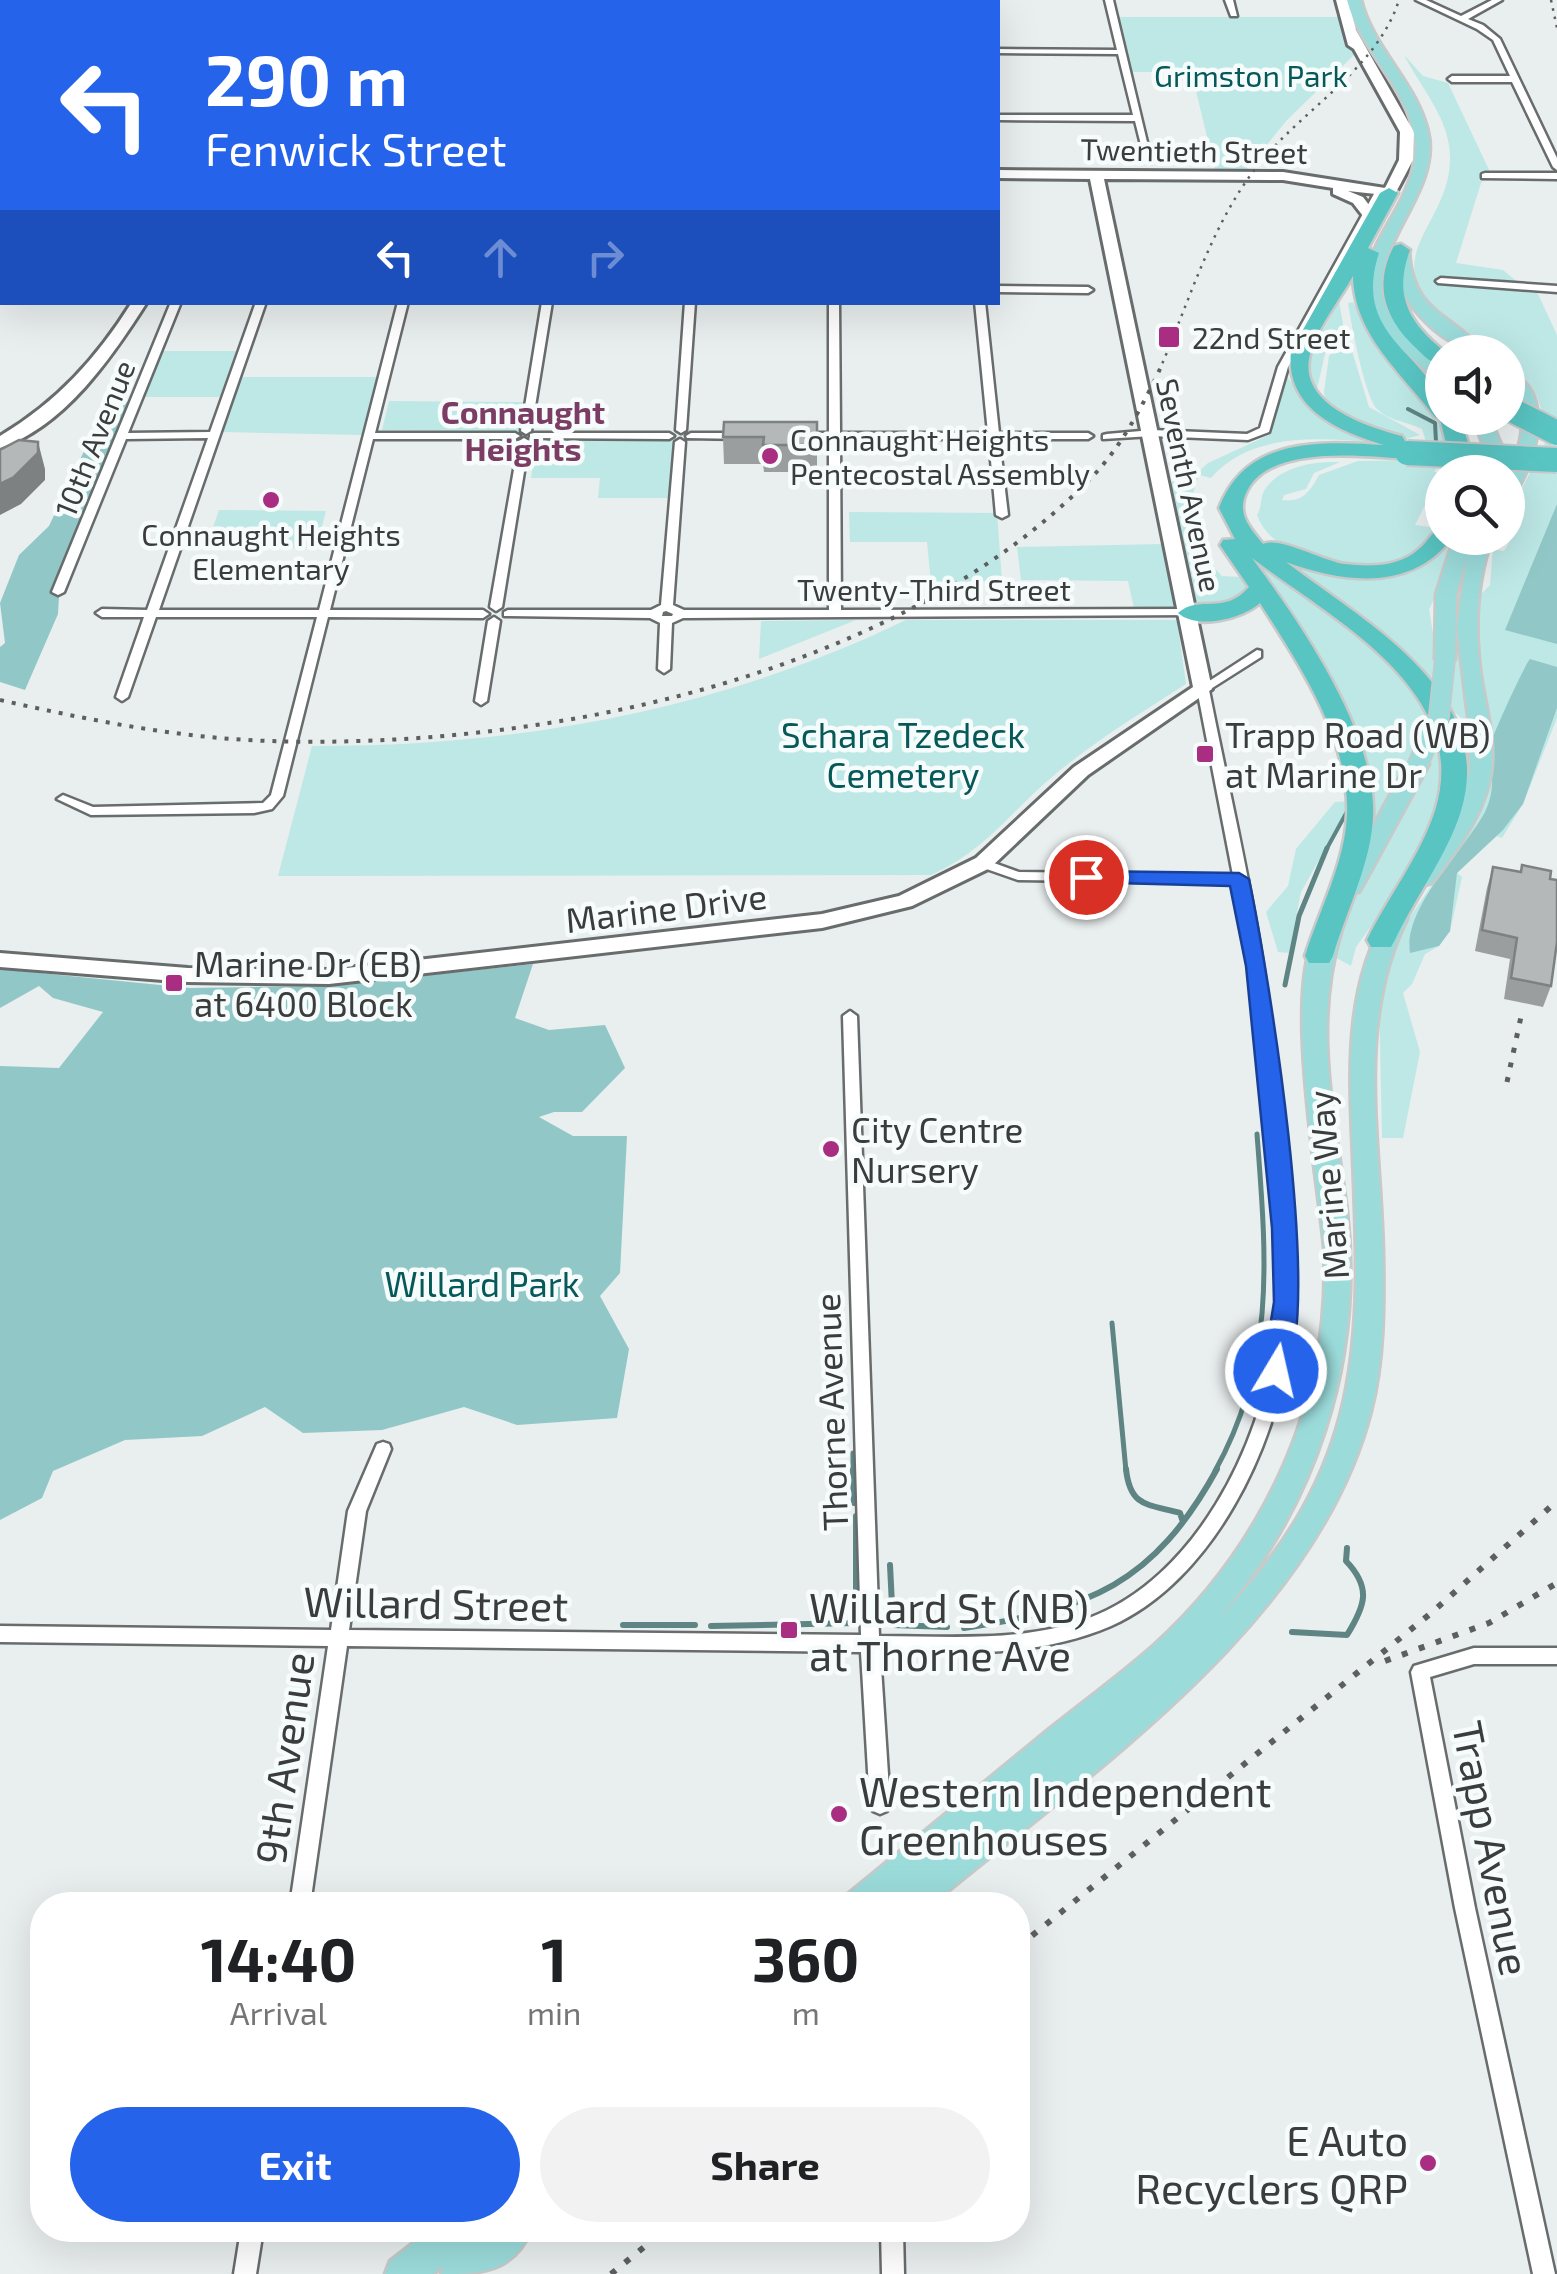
<!DOCTYPE html>
<style>
:root{--surface:#fff;--page:#f2f2f2;--text:#202124;--muted:#757577;--accent:#2563eb}
body{margin:0;font-family:"Exo 2",sans-serif;background:var(--page);color:var(--text);height:100vh;display:flex;flex-direction:column;font-size:38px;white-space:nowrap}
*{box-sizing:border-box;margin:0}
p{font-size:32px;color:var(--muted)}
.icon{flex:none;width:55px;height:55px;fill:none;stroke:currentColor;stroke-width:2;stroke-linecap:round;stroke-linejoin:round}
.map{position:relative;flex:1;overflow:hidden}
.side{position:absolute;left:30px;top:1892px;width:1000px;height:350px;display:flex;flex-direction:column;background:var(--surface);border-radius:40px;box-shadow:0 10px 40px #0002}
.side>*{flex:none}
.hud{position:absolute;left:0px;top:0px;width:1000px;height:305px;box-shadow:0 10px 40px #0002;background:#2563eb;color:#fff;overflow:hidden}
.controls{position:absolute;left:1425px;top:335px;display:grid;gap:20px}
.controls a{display:grid;place-items:center;width:100px;height:100px;border-radius:50%;background:var(--surface);box-shadow:0 10px 40px #0002;font-size:50px}
.pin{position:absolute;display:grid;place-items:center;width:85px;height:85px;color:#fff;margin:-42px;border:5px solid #fff;border-radius:50%;box-shadow:0 2px 10px #0007}
.me{position:absolute;width:110px;margin:-55px;rotate:9deg;stroke-linejoin:round;filter:drop-shadow(0 0 8px #0008)}
.turn{display:flex;align-items:center;gap:35px;height:210px;padding:0 40px;font-size:45px}
.turn .icon{width:130px;height:130px;stroke-width:2.5}
.turn b{display:block;font-size:70px;line-height:85px}
.lanes{display:flex;align-items:center;height:95px;padding:0 40px;background:#0003;justify-content:center;gap:50px;direction:ltr}
.lanes .off{opacity:.35}
.eta{display:flex;justify-content:space-evenly;align-items:center;height:170px;text-align:center}
.eta b{font-size:60px;font-weight:700;line-height:70px}
.cta{display:flex;gap:20px;margin-top:auto;padding:20px 40px}
.cta a{flex:1;height:115px;border-radius:60px;background:var(--accent);color:#fff;font-size:40px;font-weight:700;line-height:115px;text-align:center}
.cta a+a{background:var(--page);color:var(--text)}
.map>svg:first-child{display:block}
.green{fill:#bde8e6}
.forest{fill:#91c8c7}
.lines{fill:none;stroke-linecap:round;stroke-linejoin:round}
.stream-far2{stroke:#5e8484;stroke-width:4}
.stream-far1{stroke:#5e8484;stroke-width:5}
.stream{stroke:#5e8484;stroke-width:6}
.street-casing{stroke:#686c6c;stroke-width:5}
.secondary-casing{stroke:#686c6c;stroke-width:6}
.primary-casing{stroke:#c8c9c9;stroke-width:5}
.highway-casing{stroke:#c8c9c9;stroke-width:5}
.street{fill:#fff;fill-rule:evenodd}
.secondary{fill:#fff;fill-rule:evenodd}
.primary{fill:#9bdcdb;fill-rule:evenodd}
.highway{fill:#59c5c3;fill-rule:evenodd}
.rail-far3{stroke:#5d5f5f;stroke-width:2.5;stroke-dasharray:2.5 6;stroke-linecap:butt}
.rail-far2{stroke:#5d5f5f;stroke-width:4;stroke-dasharray:4 8;stroke-linecap:butt}
.rail-far1{stroke:#5d5f5f;stroke-width:5;stroke-dasharray:5 10;stroke-linecap:butt}
.rail{stroke:#5d5f5f;stroke-width:6;stroke-dasharray:6 12;stroke-linecap:butt}
.primary-bridge-casing{stroke:#c8c9c9;stroke-width:22;stroke-linecap:butt}
.highway-bridge-casing{stroke:#c8c9c9;stroke-width:28;stroke-linecap:butt}
.primary-bridge{stroke:#9bdcdb;stroke-width:19}
.highway-bridge{stroke:#59c5c3;stroke-width:24}
.wall{fill:#9b9e9e}
.shaded-wall{fill:#7e8181}
.building{fill:#b4b8b8;stroke:#7e8181;stroke-width:2.5}
.route{fill:#2563eb;stroke:#184099;stroke-width:2.5}
.poi-dot{fill:#a92e81;stroke:#f6fbfb;stroke-width:4}
.labels{text-anchor:middle;dominant-baseline:central;stroke-width:9;stroke-linejoin:round;paint-order:stroke}
.far-park-label{font-size:30px;fill:#075959;stroke:#f6fbfb}
.far-street-label{font-size:30px;fill:#3b3d3d;stroke:#f6fbfb}
.far-poi-label{font-size:30px;fill:#3b3d3d;stroke:#f6fbfb;text-anchor:start}
.far-neighbourhood-label{font-size:32px;font-weight:bold;fill:#7c3d64;stroke:#f6fbfb}
.park-label{font-size:35px;fill:#075959;stroke:#f6fbfb}
.poi-label{font-size:35px;fill:#3b3d3d;stroke:#f6fbfb;text-anchor:start}
.street-label{font-size:35px;fill:#3b3d3d;stroke:#f6fbfb}
.near-street-label{font-size:42px;fill:#3b3d3d;stroke:#f6fbfb}
.near-poi-label{font-size:42px;fill:#3b3d3d;stroke:#f6fbfb;text-anchor:start}
</style>
<div class="map">
<svg width="1557" height="2274" viewBox="0 0 1557 2274">
<rect width="100%" height="100%" fill="#e9eeee"/>
<path class="green" d="M1113,17H1339L1356,53L1287,120L1247,169L1215,170L1196,91H1185L1180,72H1127Z
M1404,55L1423,76L1448,83L1490,172L1481,183L1456,263L1503,270L1526,289L1537,292L1557,335V718L1523,804L1502,838L1496,836L1457,873L1462,877L1450,931L1439,946L1425,954L1412,984L1403,993L1420,1052L1403,1138H1382L1379,993L1398,934L1459,846L1491,741L1477,631L1478,597L1490,585L1493,549L1504,551L1512,538L1508,535V516L1550,433L1537,397L1518,375L1525,373L1508,360V352C1484,352 1467,336 1449,322C1370,259 1450,227 1450,159C1451,120 1421,88 1404,55Z
M1339,301L1345,336L1326,350L1316,393L1306,371L1309,356Z
M1353,302L1370,331L1430,403L1445,430L1447,461L1434,471L1440,475L1415,525L1436,528C1409,588 1277,573 1257,515C1262,507 1260,500 1264,491C1279,466 1314,461 1340,462L1314,473L1306,489L1284,495L1282,500C1303,503 1310,491 1319,475L1358,461L1432,460L1422,429C1408,422 1390,421 1378,410C1365,399 1351,322 1348,303Z
M1334,350L1352,351L1369,407L1420,435L1406,439L1382,433L1335,412L1325,400L1324,392L1329,356Z
M161,351H236L221,397H144Z
M240,377H377L362,435L223,432Z
M1287,377L1316,412L1369,438L1366,442C1315,437 1248,434 1211,478L1196,474L1208,463L1269,435Z
M389,401L524,402L519,431L382,430Z
M537,438H676L672,498H598L600,478H531Z
M1184,475L1198,478C1184,508 1197,552 1222,576L1240,577L1248,590L1243,602L1198,605L1194,602L1170,483Z
M219,510L326,511L316,548H206Z
M849,512L997,513L1002,581L931,582L927,542H850Z
M1450,538H1454L1437,594L1429,609L1436,652C1452,614 1455,575 1471,538H1477C1451,599 1464,660 1473,723L1468,724L1276,555L1287,561L1408,570L1437,555Z
M1164,544L1176,604L1171,608H1134L1128,581L1021,580L1017,547Z
M1242,548L1366,638L1404,672L1446,751L1436,820L1391,899L1356,947L1351,966L1333,956L1357,892L1419,778L1409,762L1370,828L1371,807Z
M856,620L759,659L761,621Z
M906,620H1177L1186,684C1138,715 1088,745 1045,783C1005,819 982,852 931,875L278,876L312,746C517,747 720,710 906,620Z
M1352,801L1301,892L1289,953L1278,952L1266,912L1288,886L1296,849L1335,802Z"/>
<path class="forest" d="M107,402H135L60,578L58,614L25,690L0,682V647L5,643L0,603L19,555L49,526Z
M1557,504V644L1505,630Z
M1530,659L1557,667V708L1523,804L1503,830L1457,873L1450,931L1439,946L1410,953C1403,907 1464,851 1485,812C1497,787 1490,769 1491,743C1492,736 1525,664 1530,659Z
M533,964L515,1018L549,1030L605,1025L625,1068L582,1112H554L539,1117L573,1136H627L620,1273L600,1296L629,1349L617,1418L517,1425L464,1407L382,1430L303,1433L265,1407L202,1436L125,1440L53,1471L42,1498L0,1520V1066L59,1068L103,1012L53,998L39,986L0,1008V969L190,988L325,986Z"/>
<g class="lines">
<path class="stream-far2" d="M1408,409L1435,423L1436,442
M1326,850L1349,808"/>
<path class="stream-far1" d="M1285,985L1299,916L1327,848
M1112,1323L1126,1471
M853,1453V1471
M1215,1471C1277,1360 1266,1254 1257,1134"/>
<path class="stream" d="M853,1469L854,1503
M1126,1469C1130,1507 1147,1504 1180,1513L1183,1522
M890,1565L893,1625L947,1627
M623,1625H695
M711,1626L856,1623V1516
M964,1628C1090,1609 1153,1585 1217,1469
M1292,1632L1347,1635C1365,1606 1372,1588 1346,1561L1347,1548"/>
<g class="street-casing">
<path id="street" d="M426,0H434V2H426Z
M560,0H568L567,2H559Z
M693,0H701V2H693Z
M966,0H974V2H966Z
M1105,0H1113L1152,163L1145,161L1135,121L998,120V115H1133L1118,54L998,53V49L1117,50Z
M1225,0H1233L1237,16H1231Z
M1416,0H1426L1461,16L1492,0H1502L1468,19L1483,25L1500,39L1557,158V170L1553,167L1512,82H1452L1448,79L1452,76H1510L1493,40L1477,29Z
M1485,173H1557V179L1482,178V174Z
M1380,189L1385,192L1288,367L1269,432L1248,440L1152,436L1103,439V435L1107,434L1152,430L1247,434L1260,428L1278,367L1375,192Z
M1441,278L1557,286V292L1438,283L1436,281Z
M998,286L1088,287L1093,290L1088,293L998,292Z
M171,302H181L128,433L210,432L256,302H266L159,610H319L398,302H408L375,433H515L520,436L515,439H373L330,610H483L489,614L483,618L328,617L283,796L272,809L254,813L91,815L57,799L63,795L93,807L263,803L271,795L317,617H156L128,697L122,701L116,697L144,617H102L96,613L102,609L147,610L208,438L126,439L64,592L58,595L52,592Z
M542,302H552L531,431L526,434L521,431Z
M685,302H695L686,430L681,433L676,430Z
M829,302H839L840,433H988L975,302H985L999,433H1088L1093,436L1088,439H999L1008,515L1002,518L996,515L989,439H840L841,610L1190,609L1196,613L1194,615L683,618L672,623L670,669L664,673L658,669L660,623L650,618L504,616V612L508,610H651L661,605L675,442L680,439L685,442L673,605L684,610H829V439H797L792,436L797,433H829ZM666,611L673,614L672,616H662L663,612Z
M534,433H669L674,436L669,439L530,438V434Z
M691,433H744L749,436L744,439L687,438L686,436Z
M524,438L529,441L502,607L496,611L490,607L519,441Z
M494,617L500,621L487,701L481,705L475,701L488,621Z
M1257,650L1261,651V657L1209,690C1227,782 1249,873 1263,965C1272,1020 1275,1076 1281,1131C1289,1201 1300,1272 1290,1342C1276,1448 1213,1580 1111,1626C1037,1658 958,1653 880,1652L890,1805L887,1811L880,1814L873,1811L870,1805L861,1652L347,1646L310,1905H290L328,1646L0,1642V1626L331,1630L348,1511L377,1444L383,1442L389,1444L391,1449L366,1511L349,1630L861,1635L843,1016L850,1011L857,1016L879,1636C949,1636 1022,1643 1089,1618C1195,1578 1260,1447 1274,1342C1284,1272 1274,1200 1266,1131C1258,1048 1251,965 1235,883L1018,880L978,866L976,863L983,859L1019,872L1233,875L1197,689Z
M1474,1648H1557V1664H1474L1430,1677L1475,1908L1555,2274H1533L1455,1908L1411,1672L1414,1666Z
M241,2230H263L256,2274H234Z
M881,2230H903L904,2274H882Z"/>
</g>
<g class="secondary-casing">
<path id="secondary" d="M824,0H836V2H824Z
M1336,0H1348L1356,30L1414,132L1413,160L1394,196L1348,191L1363,197L1375,213L1373,216H1363L1353,203L1333,194V188L1283,180L1104,179L1212,689L1088,775L990,868L912,906L822,928L329,984L188,982L0,967V953L188,968L329,970L822,914L899,896L976,858L1074,767L1193,687L1090,179L998,178V170L1283,172L1385,188L1399,160L1400,132L1354,49L1348,45Z
M0,141L2,142V150L0,149Z
M132,302H147C112,357 65,426 0,448V436C57,402 97,358 132,302Z"/>
</g>
<g class="primary-casing">
<path id="primary" d="M1347,0H1361C1373,50 1421,87 1429,137C1439,198 1358,257 1388,312C1400,334 1424,350 1442,367V380L1436,379C1404,350 1354,316 1368,267C1375,242 1391,221 1402,198C1411,179 1418,159 1415,138C1407,87 1360,50 1347,0Z
M1395,247L1409,250C1411,313 1452,313 1484,352C1443,352 1383,290 1395,247Z
M1508,371C1557,393 1536,460 1514,495L1508,496C1506,471 1522,451 1522,425C1522,404 1507,390 1508,371Z
M1473,418H1490L1502,447L1501,472H1483L1484,447Z
M1454,538H1472L1467,556L1474,538H1492C1475,586 1474,633 1482,683C1488,716 1497,749 1489,783C1480,820 1455,853 1432,883L1424,885L1413,878L1452,821L1470,771V733L1457,627L1467,557L1456,594L1455,659L1445,665L1435,659L1436,594Z
M1418,757L1429,764L1362,887L1359,892H1343L1340,887L1407,764Z
M1396,911L1407,919C1355,1022 1381,1142 1383,1254C1384,1306 1384,1361 1371,1411C1317,1622 1091,1772 931,1905H889L892,1899L885,1905H843L848,1894C915,1839 981,1785 1048,1730C1083,1702 1120,1675 1154,1645C1235,1572 1292,1475 1315,1368C1323,1329 1326,1287 1324,1247C1321,1199 1273,940 1330,924L1341,932C1312,1027 1335,1116 1347,1212C1364,1361 1315,1509 1216,1621C1369,1464 1361,1340 1352,1135C1349,1060 1347,981 1388,914Z
M430,2230H477L474,2239L484,2230H531C514,2272 480,2274 441,2274L444,2265L433,2274H385L390,2261Z"/>
</g>
<g class="highway-casing">
<path id="highway" d="M1389,188L1398,193L1368,248L1379,253C1349,344 1442,355 1442,418H1460L1468,443L1467,472H1445L1446,443L1440,419L1435,417C1402,373 1354,335 1353,276C1340,299 1319,325 1311,351C1294,403 1364,426 1402,436L1405,441L1400,446L1415,448L1418,453L1407,459C1365,456 1270,444 1247,491C1236,513 1249,527 1263,544C1280,536 1322,561 1345,564C1370,567 1399,567 1419,549C1429,541 1430,532 1442,529V538H1452C1411,592 1344,583 1286,562C1364,622 1497,692 1461,811C1447,856 1415,897 1395,940L1391,947H1371L1367,940C1388,897 1420,857 1435,811C1473,690 1332,619 1252,558C1299,622 1377,733 1373,817C1371,864 1346,911 1333,956L1329,963H1309L1305,956C1319,911 1345,863 1347,815C1350,740 1299,664 1260,603C1242,619 1197,630 1178,613C1199,594 1224,616 1249,587L1220,545L1223,540L1235,539L1219,508C1246,437 1319,441 1384,445C1337,431 1285,408 1291,351L1380,193Z
M1401,244L1410,250C1393,296 1409,323 1445,352L1442,366C1431,363 1424,356 1416,348C1385,319 1373,285 1394,246Z"/>
</g>
<use href="#street" class="street"/>
<use href="#secondary" class="secondary"/>
<use href="#primary" class="primary"/>
<use href="#highway" class="highway"/>
<path class="rail-far3" d="M1551,0L1557,28
M1159,371C1189,303 1212,221 1260,163C1304,108 1377,69 1399,0"/>
<path class="rail-far2" d="M0,700C89,720 177,738 269,741C540,750 897,678 1092,477C1121,447 1142,407 1160,369"/>
<path class="rail-far1" d="M1507,1082L1522,1012"/>
<path class="rail" d="M1385,1661L1489,1623L1557,1583
M1018,1947L1430,1614L1557,1501
M611,2274L665,2230"/>
<g class="primary-bridge-casing">
<path id="primary-bridge" d="M1418,764L1439,716L1445,659"/>
</g>
<g class="highway-bridge-casing">
<path id="highway-bridge" d="M1508,408L1557,433
M1407,453L1557,460"/>
</g>
<use href="#primary-bridge" class="primary-bridge"/>
<use href="#highway-bridge" class="highway-bridge"/>
</g>
<path class="wall" d="M10,0H156L155,2H10Z
M817,422V472H764L763,464H724L723,437Z
M1522,865L1550,879L1551,986L1543,1007L1504,999L1510,959L1475,951L1487,888L1493,867L1520,872Z"/>
<path class="shaded-wall" d="M137,0H156L155,2H138Z
M2,268V289H0V269Z
M38,442L45,469V480L21,504L0,515V484Z"/>
<path class="building" d="M724,422H817V445H763L764,437H723Z
M19,440L38,442V453L14,477L0,484V450Z
M1522,865L1551,871L1550,879L1557,880V942L1551,986L1511,978L1517,938L1482,930L1493,867L1521,872Z"/>
<path class="route" d="M1086,871L1239,873L1249,879C1268,971 1323,1303 1285,1378H1267L1263,1371L1274,1302L1272,1228L1246,966L1230,886L1079,882V873Z"/>
<g class="poi-dot">
<rect x="1157" y="325" width="24" height="24" rx="5"/>
<circle cx="770" cy="456" r="10"/>
<circle cx="271" cy="500" r="10"/>
<rect x="1195" y="744" width="20" height="20" rx="5"/>
<rect x="164" y="973" width="20" height="20" rx="5"/>
<circle cx="831" cy="1149" r="10"/>
<rect x="779" y="1620" width="20" height="20" rx="5"/>
<circle cx="839" cy="1814" r="10"/>
<circle cx="1428" cy="2163" r="10"/>
</g>
<g class="labels">
<g class="far-park-label">
<text x="1251" y="75">Grimston Park</text>
</g>
<g class="far-street-label">
<text transform="translate(1194 150) rotate(1)">Twentieth Street</text>
<text transform="translate(94 438) rotate(-68)">10th Avenue</text>
<text transform="translate(1190 485) rotate(78)">Seventh Avenue</text>
<text x="934" y="589">Twenty-Third Street</text>
</g>
<g class="far-poi-label">
<text x="1192" y="337">22nd Street</text>
<text x="790" y="439">Connaught Heights<tspan x="790" dy="34">Pentecostal Assembly</tspan></text>
<text x="271" y="534" text-anchor="middle">Connaught Heights<tspan x="271" dy="34">Elementary</tspan></text>
</g>
<g class="far-neighbourhood-label">
<text x="523" y="411">Connaught<tspan x="523" dy="37">Heights</tspan></text>
</g>
<g class="park-label">
<text x="903" y="734">Schara Tzedeck<tspan x="903" dy="40">Cemetery</tspan></text>
<text x="482" y="1283">Willard Park</text>
</g>
<g class="poi-label">
<text x="1225" y="734">Trapp Road (WB)<tspan x="1225" dy="40">at Marine Dr</tspan></text>
<text x="194" y="963">Marine Dr (EB)<tspan x="194" dy="40">at 6400 Block</tspan></text>
<text x="851" y="1129">City Centre<tspan x="851" dy="40">Nursery</tspan></text>
</g>
<g class="street-label">
<text transform="translate(666 907) rotate(-7)">Marine Drive</text>
<text transform="translate(1327 1185) rotate(-95)">Marine Way</text>
<text transform="translate(830 1412) rotate(-92)">Thorne Avenue</text>
</g>
<g class="near-street-label">
<text transform="translate(436 1602) rotate(1)">Willard Street</text>
<text transform="translate(283 1758) rotate(-82)">9th Avenue</text>
<text transform="translate(1493 1848) rotate(79)">Trapp Avenue</text>
</g>
<g class="near-poi-label">
<text x="809" y="1606">Willard St (NB)<tspan x="809" dy="48">at Thorne Ave</tspan></text>
<text x="859" y="1790">Western Independent<tspan x="859" dy="48">Greenhouses</tspan></text>
<text x="1408" y="2139" text-anchor="end">E Auto<tspan x="1408" dy="48">Recyclers QRP</tspan></text>
</g>
</g>
</svg>
<div class="controls">
<a><svg class="icon" aria-label="sound" viewBox="0 0 24 24"><path d="M4 9h4l5-4v14l-5-4H4zM17 9q2 3 0 6"/></svg></a>
<a><svg class="icon" aria-label="search" viewBox="0 0 24 24"><circle cx="10" cy="10" r="6"/><path d="M15 15l6 6"/></svg></a>
</div>
<div class="pin" style="left:1086px;top:877px;background:#d93025"><svg class="icon" aria-label="arrive" viewBox="0 0 24 24"><path d="M6 21V4h12l-3 4 3 4H6"/></svg></div>
<svg class="me" style="left:1276px;top:1371px" viewBox="-20 -20 40 40"><circle r="17" fill="#2563eb" stroke="#fff" stroke-width="3"/><path d="M0-11L8 9 0 5-8 9z" fill="#fff"/></svg>
<div class="hud">
<div class="turn"><svg class="icon" aria-label="left" viewBox="0 0 24 24"><path d="M17 20v-9H6M10 6l-5 5 5 5"/></svg><div><b>290 m</b>Fenwick Street</div></div>
<div class="lanes"><svg class="icon" aria-label="left" viewBox="0 0 24 24"><path d="M17 20v-9H6M10 6l-5 5 5 5"/></svg><svg class="icon off" aria-label="ahead" viewBox="0 0 24 24"><path d="M12 20V5M6 11l6-6 6 6"/></svg><svg class="icon off" aria-label="right" viewBox="0 0 24 24"><path d="M7 20v-9h11M14 6l5 5-5 5"/></svg></div>
</div>
<section class="side">
<div class="eta">
<div><b>14:40</b><p>Arrival</p></div>
<div><b>1</b><p>min</p></div>
<div><b>360</b><p>m</p></div>
</div>
<div class="cta"><a>Exit</a><a>Share</a></div>
</section>
</div>
